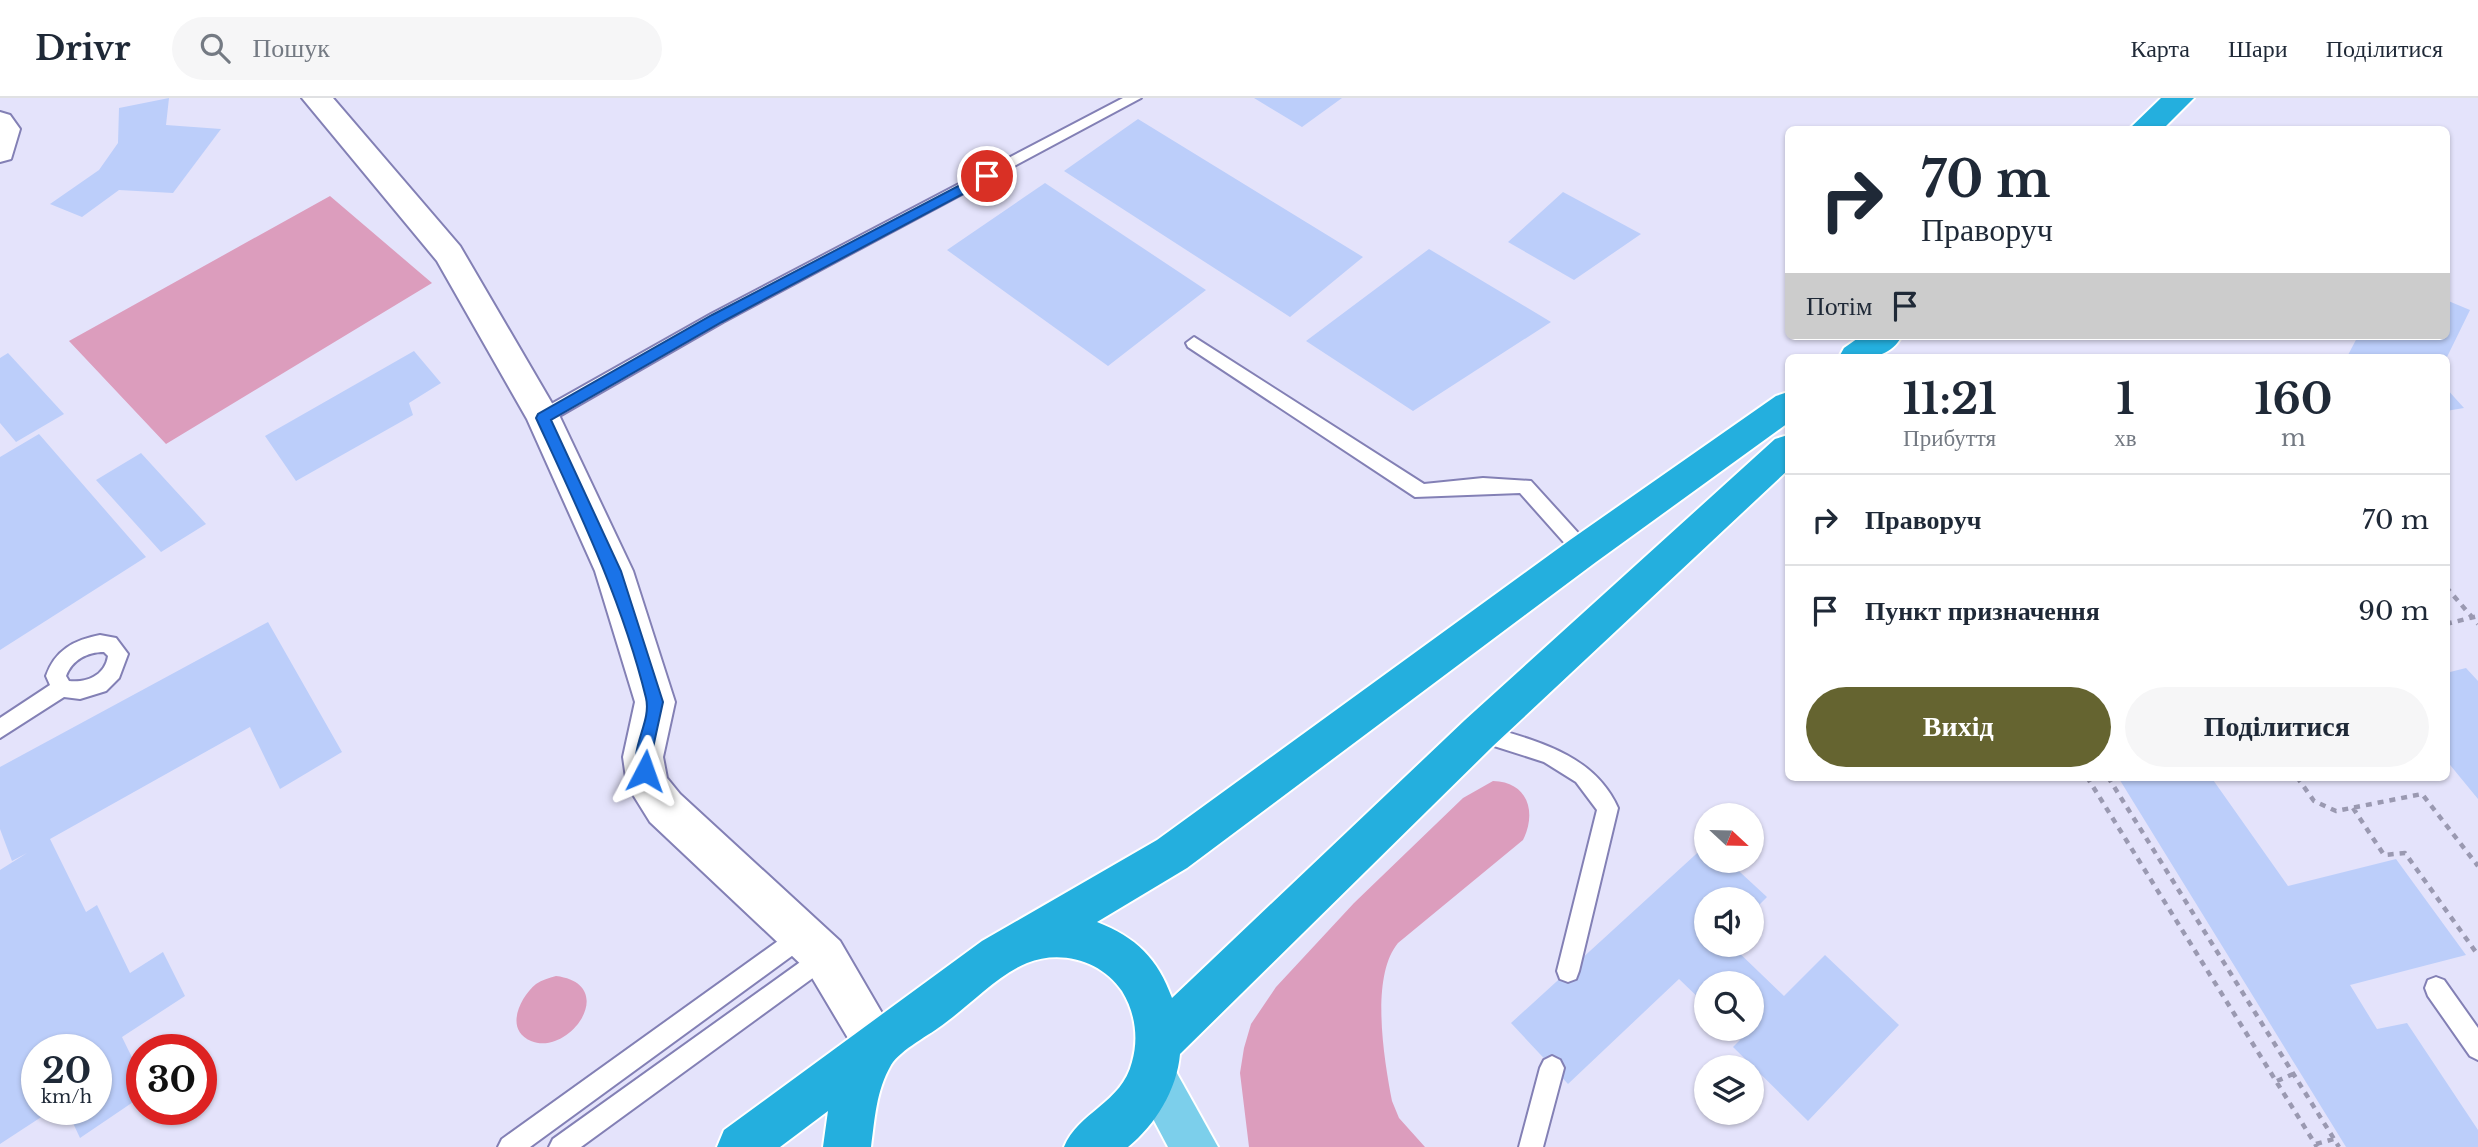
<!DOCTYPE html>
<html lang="uk">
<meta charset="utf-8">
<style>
:root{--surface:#fff;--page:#f6f6f7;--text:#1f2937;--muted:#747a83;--line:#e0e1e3;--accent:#656430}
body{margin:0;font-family:"Libre Baskerville",serif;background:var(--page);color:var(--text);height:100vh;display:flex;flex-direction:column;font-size:26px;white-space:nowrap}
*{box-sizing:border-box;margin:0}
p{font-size:23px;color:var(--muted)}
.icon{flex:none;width:38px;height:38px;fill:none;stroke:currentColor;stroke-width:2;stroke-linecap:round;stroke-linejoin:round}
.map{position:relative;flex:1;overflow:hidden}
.side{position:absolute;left:1785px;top:256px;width:665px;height:427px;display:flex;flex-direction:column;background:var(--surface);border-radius:10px;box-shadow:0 2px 5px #0004}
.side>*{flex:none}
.banner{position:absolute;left:1785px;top:28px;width:665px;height:214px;border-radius:10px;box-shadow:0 2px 5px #0004;background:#fff;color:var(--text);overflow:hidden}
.needle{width:46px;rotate:112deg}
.buttons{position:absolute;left:1694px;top:705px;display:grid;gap:14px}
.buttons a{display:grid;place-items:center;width:70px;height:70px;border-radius:50%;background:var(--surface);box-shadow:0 2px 5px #0004;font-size:35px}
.speed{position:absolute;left:21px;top:936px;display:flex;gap:14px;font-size:35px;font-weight:700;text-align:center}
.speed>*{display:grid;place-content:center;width:91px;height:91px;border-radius:50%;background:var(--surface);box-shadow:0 2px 5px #0004;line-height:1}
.speed small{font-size:18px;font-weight:400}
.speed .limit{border:10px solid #d22;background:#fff;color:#111}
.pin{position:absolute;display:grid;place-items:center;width:60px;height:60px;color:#fff;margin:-30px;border:4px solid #fff;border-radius:50%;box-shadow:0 2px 7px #0007}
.me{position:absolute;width:77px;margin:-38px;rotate:4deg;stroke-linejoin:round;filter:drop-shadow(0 0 5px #0008)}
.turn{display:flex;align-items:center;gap:24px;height:147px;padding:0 21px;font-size:32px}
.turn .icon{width:91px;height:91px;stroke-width:2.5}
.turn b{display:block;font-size:49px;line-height:60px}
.then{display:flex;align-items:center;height:66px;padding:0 21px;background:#0003;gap:14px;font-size:26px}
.eta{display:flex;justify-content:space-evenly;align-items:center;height:119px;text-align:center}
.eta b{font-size:42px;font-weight:800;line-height:49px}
.cta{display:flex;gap:14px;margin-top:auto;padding:14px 21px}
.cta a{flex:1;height:80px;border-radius:42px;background:var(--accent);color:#fff;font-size:28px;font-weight:800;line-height:80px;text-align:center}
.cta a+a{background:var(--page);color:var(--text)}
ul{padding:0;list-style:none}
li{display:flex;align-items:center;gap:21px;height:91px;padding:0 21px;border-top:2px solid var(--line)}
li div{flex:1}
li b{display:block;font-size:26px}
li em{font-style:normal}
header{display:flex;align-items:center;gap:42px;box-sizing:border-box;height:98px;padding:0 35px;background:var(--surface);border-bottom:2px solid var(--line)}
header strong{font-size:33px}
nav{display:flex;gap:38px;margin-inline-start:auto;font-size:24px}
.search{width:490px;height:63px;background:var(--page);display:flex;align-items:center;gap:18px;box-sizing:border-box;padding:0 24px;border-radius:38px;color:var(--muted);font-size:26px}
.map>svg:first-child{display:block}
.green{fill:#dc9dbd}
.building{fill:#bccefa}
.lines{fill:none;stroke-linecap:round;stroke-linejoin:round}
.lane-casing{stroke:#8380b5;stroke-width:4}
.street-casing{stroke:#8380b5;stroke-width:4}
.primary-casing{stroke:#fff;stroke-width:4}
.highway-casing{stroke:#fff;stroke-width:4}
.path{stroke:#9a99b1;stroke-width:4.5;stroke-dasharray:6 6;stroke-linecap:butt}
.lane{fill:#fff;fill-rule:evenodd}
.street{fill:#fff;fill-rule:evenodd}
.primary{fill:#7ccfeb;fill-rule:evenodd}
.highway{fill:#24afde;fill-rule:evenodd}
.route{fill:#1a73e8;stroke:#114b97;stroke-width:2}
</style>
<header>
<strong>Drivr</strong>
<div class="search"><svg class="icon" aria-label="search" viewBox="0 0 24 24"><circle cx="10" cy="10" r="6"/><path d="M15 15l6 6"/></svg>Пошук</div>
<nav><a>Карта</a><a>Шари</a><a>Поділитися</a></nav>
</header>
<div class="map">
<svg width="2478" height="1049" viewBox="0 0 2478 1049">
<rect width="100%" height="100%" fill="#e4e3fb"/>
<path class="green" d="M330,98L432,185L166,346L69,243Z
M1493,683C1528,684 1537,714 1523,742L1398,845C1370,879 1384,961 1392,1003L1399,1020L1425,1049H1249L1240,975L1244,950L1251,926L1276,889L1354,805L1463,700Z
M556,878C620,886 570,959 531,943C504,932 520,899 536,886C542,882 549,880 556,878Z"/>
<path class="building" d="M169,0L166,27L221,31L173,95L119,92L82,119L50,106L99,72L118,45L119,10Z
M1254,0H1342L1302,29Z
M1138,21L1363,159L1290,219L1064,73Z
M1045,85L1206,192L1108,268L947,152Z
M1563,94L1641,136L1574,182L1508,144Z
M1429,151L1551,224L1413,313L1306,243Z
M2446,202L2470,212L2447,259L2348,257L2358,238H2446Z
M414,253L441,285L409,305L413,317L296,383L265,338Z
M8,255L64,316L16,344L0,325V260Z
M2446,290L2464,310L2446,313Z
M39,336L146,459L0,552V359Z
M141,355L206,426L161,454L96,382Z
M268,524L342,654L280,691L250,629L50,741L86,814L97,807L130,875L163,854L185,898L122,939L142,980V998L80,1040L67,1012H96V952H37V1012H52L0,1046V772L27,755L12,763L0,731V669Z
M2466,570L2478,583V701L2446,662V575Z
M2118,679H2211L2288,788L2396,761L2466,857L2350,887L2377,931L2407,925L2478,1032V1049H2346Z
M1706,747V763H1728L1767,799L1752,814V802H1706V847H1731L1784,898L1825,857L1899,927L1808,1023L1733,949L1741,941L1730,931H1752V886H1706V907L1679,881L1568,986L1511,925Z"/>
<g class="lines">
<g class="lane-casing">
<path id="lane" d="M1123,0H1141L723,224L549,324H537L534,319L537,314L711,216Z
M1194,239L1424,386L1483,380L1531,383L1590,448L1592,453L1590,458H1576L1520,395L1415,399L1188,249L1186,245Z
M100,537L116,540L128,556L119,580L106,593L80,601L64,599L0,640V620L50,587L46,578C55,552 74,542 100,537ZM104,554L108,558C105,578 86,585 69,583L66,578C72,562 87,554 104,554Z
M1479,626C1532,642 1593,654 1618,710L1579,873L1576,881L1568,884L1560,881L1557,873L1597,712L1576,684L1544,664L1472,641L1469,635L1472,629Z
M803,825L811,828L814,836L811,844L530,1049H498L502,1041Z
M824,847L832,850L835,858L832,866L581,1049H549L553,1041Z
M2436,879L2444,882L2478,930V962L2470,958L2428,898L2425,890L2428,882Z
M1552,958L1560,962L1564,970L1543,1049H1519L1540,970L1544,962Z"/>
</g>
<g class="street-casing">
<path id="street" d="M302,0H333L460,148L560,319L633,473L675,604L663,659L667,680L680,696L840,843L900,946L893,962L877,969L861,962L808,873L650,724L627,687L623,659L635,604L595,473L527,321L437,163Z
M0,14L10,17L20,31L11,61L0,64Z"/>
</g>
<g class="primary-casing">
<path id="primary" d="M1153,954L1169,961L1218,1049H1168L1130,977L1137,961Z"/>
</g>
<g class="highway-casing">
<path id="highway" d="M2161,0H2194L2162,32H2128Z
M1861,238H1902C1888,263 1865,259 1839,259L1844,250Z
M1788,294V325L1596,464L1187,770L1097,824C1136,839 1158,861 1172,900L1465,622L1775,341L1788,337V372L1493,648L1180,956C1177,992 1155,1027 1128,1049H1064C1078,1014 1122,1005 1132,964C1139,940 1135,914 1122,893C1102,863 1061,851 1027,865C998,877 971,906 945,925C930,937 901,951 891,967C876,993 875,1020 871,1049H823L828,1013L780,1049H717L724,1032L982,843L1157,742L1570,442L1776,298Z"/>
</g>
<path class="path" d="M2446,489L2478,526
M2446,526L2478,518
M2087,679L2317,1049
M2108,679L2339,1049
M2297,679L2314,703L2336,713L2422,696L2478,768
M2353,710L2384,757L2405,755L2478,857
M2277,983L2293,976
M2316,1046L2334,1041"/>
<use href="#lane" class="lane"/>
<use href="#street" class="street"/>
<use href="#primary" class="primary"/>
<use href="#highway" class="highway"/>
</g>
<path class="route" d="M987,73L993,78L991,81L722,224L551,322L621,473L663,604L651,659L654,673L645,681L639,679C627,651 652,626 646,600C622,502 578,411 536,320L538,316L712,217Z"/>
</svg>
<div class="buttons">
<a><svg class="needle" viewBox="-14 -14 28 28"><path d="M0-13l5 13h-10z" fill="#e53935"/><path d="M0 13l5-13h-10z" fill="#747a83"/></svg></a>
<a><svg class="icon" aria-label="sound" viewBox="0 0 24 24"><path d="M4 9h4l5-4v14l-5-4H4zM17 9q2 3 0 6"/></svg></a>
<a><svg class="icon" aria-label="search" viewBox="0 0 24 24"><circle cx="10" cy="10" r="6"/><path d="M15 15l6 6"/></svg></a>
<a><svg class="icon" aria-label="layers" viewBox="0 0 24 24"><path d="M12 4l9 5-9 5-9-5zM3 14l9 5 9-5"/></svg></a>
</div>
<div class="speed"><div>20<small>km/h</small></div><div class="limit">30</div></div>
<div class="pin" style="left:987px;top:78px;background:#d93025"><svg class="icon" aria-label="arrive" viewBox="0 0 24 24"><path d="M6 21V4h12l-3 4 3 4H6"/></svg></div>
<svg class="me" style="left:645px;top:673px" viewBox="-20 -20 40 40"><path d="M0-17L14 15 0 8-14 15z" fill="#1a73e8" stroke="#fff" stroke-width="4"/></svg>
<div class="banner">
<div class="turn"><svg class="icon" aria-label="right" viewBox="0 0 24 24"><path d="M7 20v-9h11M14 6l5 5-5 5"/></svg><div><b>70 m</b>Праворуч</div></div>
<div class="then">Потім<svg class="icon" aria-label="arrive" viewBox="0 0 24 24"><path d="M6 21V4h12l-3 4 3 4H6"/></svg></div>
</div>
<section class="side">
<div class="eta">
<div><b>11:21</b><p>Прибуття</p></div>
<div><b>1</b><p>хв</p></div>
<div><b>160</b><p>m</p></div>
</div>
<ul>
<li><svg class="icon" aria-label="right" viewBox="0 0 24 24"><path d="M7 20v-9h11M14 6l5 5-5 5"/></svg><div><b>Праворуч</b></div><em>70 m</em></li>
<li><svg class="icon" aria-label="arrive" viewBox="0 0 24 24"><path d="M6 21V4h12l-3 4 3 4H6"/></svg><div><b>Пункт призначення</b></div><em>90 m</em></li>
</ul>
<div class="cta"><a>Вихід</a><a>Поділитися</a></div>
</section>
</div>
